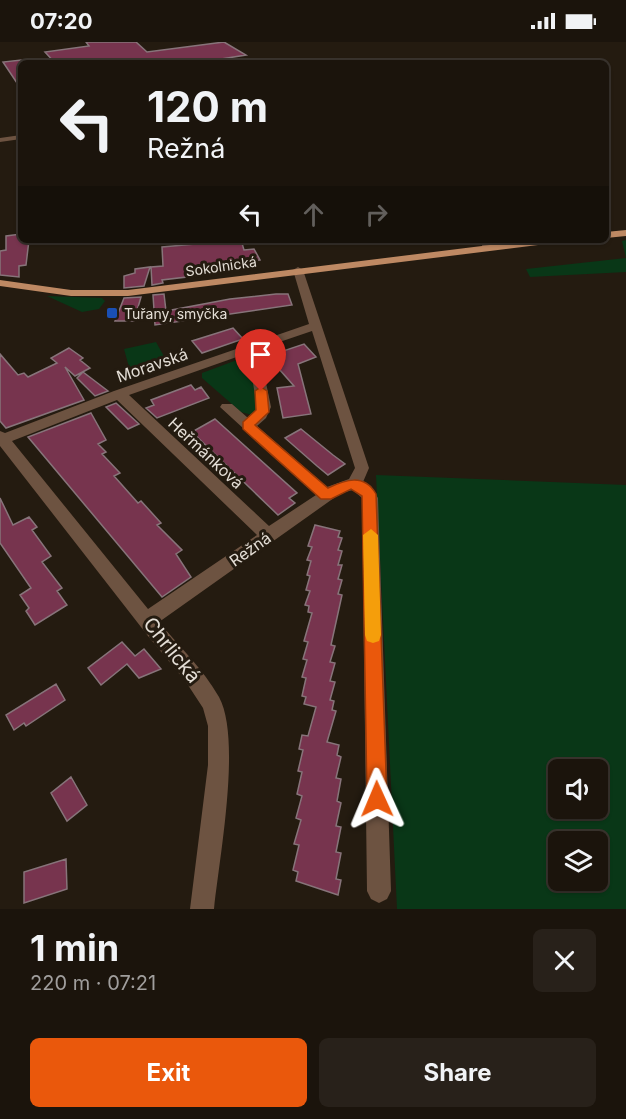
<!DOCTYPE html>
<meta charset="utf-8">
<style>
:root{--surface:#1b140c;--page:#28211a;--text:#f1f3f6;--muted:#a09e9d;--line:#39332d;--accent:#ea580c}
body{margin:0;font-family:Inter,sans-serif;background:var(--page);color:var(--text);height:100vh;display:flex;flex-direction:column;font-size:22px;white-space:nowrap}
*{box-sizing:border-box;margin:0}
p{font-size:20px;color:var(--muted)}
.icon{flex:none;width:33px;height:33px;fill:none;stroke:currentColor;stroke-width:2;stroke-linecap:round;stroke-linejoin:round}
.map{position:relative;height:867px;overflow:hidden}
.side{display:flex;flex-direction:column;background:var(--surface);flex:1}
.side>*{flex:none}
.hud{position:absolute;left:18px;top:18px;width:591px;height:183px;border-radius:9px;box-shadow:0 2px 4px #0004,0 0 0 2px var(--line);background:#1b140c;color:var(--text);overflow:hidden}
.tools{position:absolute;left:548px;top:717px;display:grid;gap:12px}
.tools a{display:grid;place-items:center;width:60px;height:60px;border-radius:9px;background:var(--surface);box-shadow:0 2px 4px #0004,0 0 0 2px var(--line);font-size:30px}
.pin{position:absolute;display:grid;place-items:center;width:51px;height:51px;color:#fff;margin:-62px -26px;border-radius:50% 50% 50% 0;rotate:-45deg;box-shadow:0 0 6px #0007}
.pin .icon{rotate:45deg}
.me{position:absolute;width:66px;margin:-33px;rotate:359deg;stroke-linejoin:round;filter:drop-shadow(0 0 4px #0008)}
.turn{display:flex;align-items:center;gap:21px;height:126px;padding:0 30px;font-size:27px}
.turn .icon{width:78px;height:78px;stroke-width:2.5}
.turn b{display:block;font-size:42px;line-height:51px}
.lanes{display:flex;align-items:center;height:57px;padding:0 30px;background:#0003;justify-content:center;gap:30px;direction:ltr}
.lanes .off{opacity:.35}
.round{display:grid;place-items:center;flex:none;width:63px;height:63px;border-radius:9px;background:var(--page)}
.head{display:flex;align-items:center;justify-content:space-between;height:102px;padding:0 30px}
h1{font-size:36px;font-weight:700;line-height:45px}
.action{display:flex;gap:12px;margin-top:auto;padding:12px 30px}
.action a{flex:1;height:69px;border-radius:9px;background:var(--accent);color:#fff;font-size:24px;font-weight:700;line-height:69px;text-align:center}
.action a+a{background:var(--page);color:var(--text)}
.status{display:flex;justify-content:space-between;align-items:center;height:42px;padding:0 30px;background:var(--surface);direction:ltr}
.status svg{height:16px;fill:currentColor}
.map>svg:first-child{display:block}
.green{fill:#093717;fill-rule:evenodd}
.building{fill:#77344e;stroke:#87747a;stroke-width:1.5}
.lines{fill:none;stroke-linecap:round;stroke-linejoin:round}
.minor{fill:#6d5341;fill-rule:evenodd}
.major{fill:#be8963;fill-rule:evenodd}
.route{fill:#ea580c;stroke:#983908;stroke-width:1.5}
.slow{fill:#f59e0b}
.transit-dot{fill:#1a4fb4;stroke:#241b10;stroke-width:2}
.labels{text-anchor:middle;dominant-baseline:central;stroke-width:6;stroke-linejoin:round;paint-order:stroke}
.far-street-label{font-size:14px;fill:#e4ded6;stroke:#241b10}
.far-poi-label{font-size:14px;fill:#e4ded6;stroke:#241b10;text-anchor:start}
.street-label{font-size:16px;fill:#e4ded6;stroke:#241b10}
.near-street-label{font-size:20px;fill:#e4ded6;stroke:#241b10}
</style>
<div class="status"><b>07:20</b><svg viewBox="0 0 49 12"><path d="M0 12V9h3v3zM5 12V6h3v6zM10 12V3h3v9zM15 12V0h3v12zM26 1h20v11H26zM47 4h2v5h-2z"/></svg></div>
<div class="map">
<svg width="626" height="867" viewBox="0 0 626 867">
<rect width="100%" height="100%" fill="#241b10"/>
<path class="green" d="M626,198V230L530,235L526,227L626,216L622,199Z
M47,254L102,256L105,259L99,267L82,270Z
M156,300L170,325L132,336L124,307Z
M237,318L250,319L258,363L257,369L252,373L241,370L202,336V331Z
M376,433L626,443V867H397ZM558,728H597V766H558ZM558,800H597V838H558Z"/>
<path class="building" d="M86,0H136L147,10L224,0L246,13L196,21H77L74,18L55,21L45,10L89,4Z
M21,18V47L3,20Z
M21,192V198H29L26,223L19,224V235L0,233V209L6,208V194Z
M241,198L244,208L254,207L260,218L194,231L195,234L162,238L163,241L152,243L151,225L163,224L162,205Z
M150,225L144,244L124,246V234L135,231V227Z
M164,252L166,269L230,257L276,252H288L292,263L155,283L153,253Z
M141,255L134,279H115L124,256Z
M233,286L243,297L202,311L192,299Z
M304,302L316,315L298,322L311,372L283,376L277,346L294,344L272,319L278,317L274,312Z
M69,306L83,316L80,318L90,326L75,334L65,325L84,358L6,386L0,379V312L18,333L24,331L28,335L57,321L51,316Z
M83,330L108,349L95,354L77,336Z
M191,343L195,348L201,345L209,356L157,376L146,366L154,363L151,358Z
M116,361L139,382L128,387L106,365Z
M91,371L106,398L98,402L106,410L102,412L120,431L114,434L138,461L141,459L161,481L157,483L182,508L176,512L191,535L162,555L28,395Z
M215,377L297,451L289,456L295,461L278,473L192,390Z
M301,387L333,413L345,422L328,433L317,424L285,396Z
M0,456L13,483L29,475L37,485L32,488L51,514L42,520L62,546L57,549L67,563L35,583L26,569L29,566L20,553L31,546L0,501Z
M315,483L340,489L338,495L342,496L338,508L342,509L338,523H342L338,537L342,538L338,552L342,553L331,603L335,604L330,620L335,621L330,639L335,640L330,658L334,659L332,668L336,669L327,700L339,703L337,713L341,715L336,736L341,737L337,759L341,761L336,784L341,785L336,810L341,811L336,837L341,838L338,853L296,839L298,830L293,828L299,803L294,802L301,778L296,776L302,754L297,752L302,730L298,729L303,708L299,707L302,693L308,694L316,665L304,662L306,655L302,654L306,636L302,635L307,618L303,617L308,600L304,599L312,571L308,570L309,564L305,563L310,549L306,548L310,534L307,533L311,519L307,518L312,505L308,504Z
M122,600L135,614L144,607L161,627L139,636L127,622L101,643L88,626Z
M56,642L65,658L26,684L24,681L14,688L6,673Z
M71,735L87,763L67,779L51,751Z
M66,817L67,847L24,861V830Z"/>
<g class="lines">
<path class="minor" d="M21,93V97L0,100V96Z
M479,198H489L493,205L484,207Z
M298,225L303,228L369,426L363,440L371,444L378,456L391,849L387,857L379,861L371,857L367,849L362,456L353,448L341,451L159,580C179,604 203,627 219,655C242,697 219,817 214,867H190L208,723V684L203,666L186,640L148,594L0,404V389L5,391L114,349L309,282L293,228ZM312,289L355,426L349,437L327,445L257,384L266,376L271,365L259,307ZM248,311L257,365L255,370L248,376L232,362H222L220,365L316,453L269,484L129,353ZM117,358L257,493L148,567L12,399Z"/>
<path class="major" d="M626,188V194L606,196V190Z
M530,198H559L554,201L128,254H71L0,244V238L71,248H128Z"/>
</g>
<path class="route" d="M261,345L267,349L269,370L255,383L328,446C345,438 364,431 376,452L387,757L384,764L377,767L370,764L367,757L362,454L351,447L331,457H321L243,387V380L256,368L255,349Z"/>
<path class="slow" d="M371,487L378,493L381,593L379,599L373,601L367,599L365,593L363,493Z"/>
<rect class="transit-dot" x="106" y="265" width="12" height="12" rx="3"/>
<g class="labels">
<g class="far-street-label">
<text transform="translate(221 224) rotate(-8)">Sokolnická</text>
</g>
<g class="far-poi-label">
<text x="124" y="271">Tuřany, smyčka</text>
</g>
<g class="street-label">
<text transform="translate(152 323) rotate(-19)">Moravská</text>
<text transform="translate(206 411) rotate(43)">Heřmánková</text>
<text transform="translate(250 507) rotate(-35)">Režná</text>
</g>
<g class="near-street-label">
<text transform="translate(172 608) rotate(51)">Chrlická</text>
</g>
</g>
</svg>
<div class="tools">
<a><svg class="icon" aria-label="sound" viewBox="0 0 24 24"><path d="M4 9h4l5-4v14l-5-4H4zM17 9q2 3 0 6"/></svg></a>
<a><svg class="icon" aria-label="layers" viewBox="0 0 24 24"><path d="M12 4l9 5-9 5-9-5zM3 14l9 5 9-5"/></svg></a>
</div>
<div class="pin" style="left:261px;top:349px;background:#d93025"><svg class="icon" aria-label="arrive" viewBox="0 0 24 24"><path d="M6 21V4h12l-3 4 3 4H6"/></svg></div>
<svg class="me" style="left:377px;top:757px" viewBox="-20 -20 40 40"><path d="M0-17L14 15 0 8-14 15z" fill="#ea580c" stroke="#fff" stroke-width="4"/></svg>
<div class="hud">
<div class="turn"><svg class="icon" aria-label="left" viewBox="0 0 24 24"><path d="M17 20v-9H6M10 6l-5 5 5 5"/></svg><div><b>120 m</b>Režná</div></div>
<div class="lanes"><svg class="icon" aria-label="left" viewBox="0 0 24 24"><path d="M17 20v-9H6M10 6l-5 5 5 5"/></svg><svg class="icon off" aria-label="ahead" viewBox="0 0 24 24"><path d="M12 20V5M6 11l6-6 6 6"/></svg><svg class="icon off" aria-label="right" viewBox="0 0 24 24"><path d="M7 20v-9h11M14 6l5 5-5 5"/></svg></div>
</div>
</div>
<section class="side">
<div class="head"><div><h1>1 min</h1><p>220 m · 07:21</p></div><a class="round"><svg class="icon" aria-label="close" viewBox="0 0 24 24"><path d="M6 6l12 12M18 6L6 18"/></svg></a></div>
<div class="action"><a>Exit</a><a>Share</a></div>
</section>
